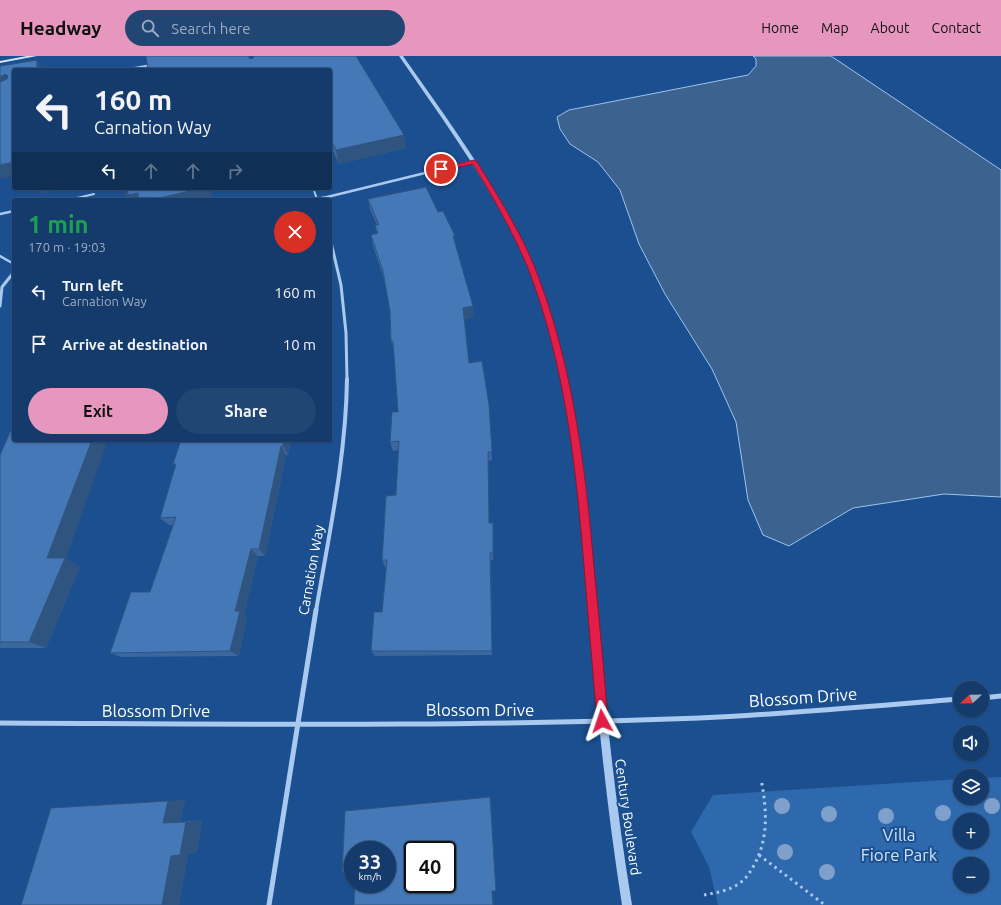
<!DOCTYPE html>
<meta charset="utf-8">
<style>
:root{--surface:#143b6b;--page:#214673;--text:#f1f3f6;--muted:#9dadc1;--line:#33557e;--accent:#e797bd}
body{margin:0;font-family:Ubuntu,sans-serif;background:var(--page);color:var(--text);height:100vh;display:flex;flex-direction:column;font-size:15px;white-space:nowrap}
*{box-sizing:border-box;margin:0}
p{font-size:13px;color:var(--muted)}
.icon{flex:none;width:22px;height:22px;fill:none;stroke:currentColor;stroke-width:2;stroke-linecap:round;stroke-linejoin:round}
.map{position:relative;flex:1;overflow:hidden}
.details{position:absolute;left:12px;top:142px;width:320px;height:244px;display:flex;flex-direction:column;background:var(--surface);border-radius:4px;box-shadow:0 1px 3px #0004,0 0 0 1px var(--line)}
.details>*{flex:none}
.top-card{position:absolute;left:12px;top:12px;width:320px;height:122px;border-radius:4px;box-shadow:0 1px 3px #0004,0 0 0 1px var(--line);background:#143b6b;color:var(--text);overflow:hidden}
.needle{width:26px;rotate:248deg}
.tools{position:absolute;left:953px;top:625px;display:grid;gap:8px}
.tools a{display:grid;place-items:center;width:36px;height:36px;border-radius:50%;background:var(--surface);box-shadow:0 1px 3px #0004,0 0 0 1px var(--line);font-size:20px}
.speed{position:absolute;left:344px;top:785px;display:flex;gap:8px;font-size:20px;font-weight:700;text-align:center}
.speed>*{display:grid;place-content:center;width:52px;height:52px;border-radius:50%;background:var(--surface);box-shadow:0 1px 3px #0004,0 0 0 1px var(--line);line-height:1}
.speed small{font-size:10px;font-weight:400}
.speed .limit{border:2px solid #111;border-radius:6px;background:#fff;color:#111}
.pin{position:absolute;display:grid;place-items:center;width:34px;height:34px;color:#fff;margin:-17px;border:2px solid #fff;border-radius:50%;box-shadow:0 1px 4px #0007}
.me{position:absolute;width:44px;margin:-22px;rotate:355deg;stroke-linejoin:round;filter:drop-shadow(0 0 3px #0008)}
.turn{display:flex;align-items:center;gap:14px;height:84px;padding:0 16px;font-size:18px}
.turn .icon{width:52px;height:52px;stroke-width:2.5}
.turn b{display:block;font-size:28px;line-height:34px}
.lanes{display:flex;align-items:center;height:38px;padding:0 16px;background:#0003;justify-content:center;gap:20px;direction:ltr}
.lanes .off{opacity:.35}
.round{display:grid;place-items:center;flex:none;width:42px;height:42px;border-radius:21px;background:var(--page)}
.summary{display:flex;align-items:center;justify-content:space-between;height:68px;padding:0 16px}
h1{font-size:24px;font-weight:600;line-height:30px;color:#1e9e55}
.cta{display:flex;gap:8px;margin-top:auto;padding:8px 16px}
.cta a{flex:1;height:46px;border-radius:24px;background:var(--accent);color:#111;font-size:16px;font-weight:600;line-height:46px;text-align:center}
.cta a+a{background:var(--page);color:var(--text)}
ul{padding:0;list-style:none}
li{display:flex;align-items:center;gap:12px;height:52px;padding:0 16px}
li div{flex:1}
li b{display:block;font-size:15px}
li em{font-style:normal}
header{display:flex;align-items:center;gap:24px;box-sizing:border-box;height:56px;padding:0 20px;background:var(--accent);color:#111}
header strong{font-size:19px}
nav{display:flex;gap:22px;margin-inline-start:auto;font-size:14px}
.search{width:280px;height:36px;background:var(--page);display:flex;align-items:center;gap:10px;box-sizing:border-box;padding:0 14px;border-radius:22px;color:var(--muted);font-size:15px}
.map>svg:first-child{display:block}
.green{fill:#2e69ad;fill-rule:evenodd}
.water{fill:#3c6290;stroke:#9cc4f0}
.lines{fill:none;stroke-linecap:round;stroke-linejoin:round}
.path{stroke:#a9c9ee;stroke-width:3;stroke-dasharray:2.5 4;stroke-linecap:butt}
.service-far1{stroke:#a9c9ee;stroke-width:2}
.service{stroke:#a9c9ee;stroke-width:2.5}
.minor-far3{stroke:#a9c9ee;stroke-width:2.5}
.minor-far2{stroke:#a9c9ee;stroke-width:3}
.minor-far1{stroke:#a9c9ee;stroke-width:4}
.minor{stroke:#a9c9ee;stroke-width:5}
.tertiary{fill:#a9c9ee;fill-rule:evenodd}
.secondary{fill:#d6e6fa;fill-rule:evenodd}
.tree{fill:#7ea0ca}
.wall{fill:#3a679d}
.shaded-wall{fill:#305480}
.building{fill:#4478b7;stroke:#305480;fill-rule:evenodd}
.route{fill:#e11d48;stroke:#92132f}
.labels{text-anchor:middle;dominant-baseline:central;stroke-width:4;stroke-linejoin:round;paint-order:stroke}
.street-label{font-size:14px;fill:#fff;stroke:#1b4f8f}
.near-street-label{font-size:17px;fill:#fff;stroke:#1b4f8f}
.near-park-label{font-size:17px;fill:#cfe3fa;stroke:#1b4f8f}
</style>
<header>
<strong>Headway</strong>
<div class="search"><svg class="icon" aria-label="search" viewBox="0 0 24 24"><circle cx="10" cy="10" r="6"/><path d="M15 15l6 6"/></svg>Search here</div>
<nav><a>Home</a><a>Map</a><a>About</a><a>Contact</a></nav>
</header>
<div class="map">
<svg width="1001" height="849" viewBox="0 0 1001 849">
<rect width="100%" height="100%" fill="#1b4f8f"/>
<path class="green" d="M1001,721V849H718L709,811L691,776L713,739L960,723V742H982V722ZM960,764H982V786H960ZM960,808H982V830H960Z"/>
<path class="water" d="M753,0H831L1001,114V441L944,438L853,452L789,490L763,479L748,444L736,366L712,313L665,238L639,188L620,134L598,106L570,88L560,73L557,61L569,54L748,19L756,10V3Z"/>
<g class="lines">
<path class="path" d="M759,799L825,849
M704,839C715,837 727,835 737,829C744,825 749,818 753,811C769,783 767,754 761,723"/>
<path class="service-far1" d="M123,14L151,9
M313,132L317,143
M73,143L94,138"/>
<path class="service" d="M316,142L317,143
M67,144L78,142
M0,158L14,155
M0,200L14,208"/>
<path class="minor-far3" d="M319,143L474,105"/>
<path class="minor-far2" d="M313,144L323,142
M330,182L341,229L346,277L347,324
M0,250L2,231L14,216"/>
<path class="minor-far1" d="M316,555C329,478 346,401 347,323"/>
<path class="minor" d="M982,642L1001,640
M0,667C233,668 467,671 700,662C787,658 873,650 960,643
M269,849L316,554"/>
<path class="tertiary" d="M399,0H403C452,70 504,139 536,219C546,244 553,270 560,296C566,319 572,342 576,366C588,429 592,494 597,559C606,656 616,753 632,849H622C607,753 597,656 589,559C584,495 581,430 570,367C566,343 560,320 554,296C548,270 541,244 531,219C499,139 447,70 399,0Z"/>
<path class="secondary" d="M27,0H37L0,7V5Z"/>
</g>
<g class="tree">
<circle cx="782" cy="750" r="8"/>
<circle cx="992" cy="750" r="8"/>
<circle cx="943" cy="757" r="8"/>
<circle cx="829" cy="758" r="8"/>
<circle cx="886" cy="760" r="8"/>
<circle cx="785" cy="796" r="8"/>
<circle cx="827" cy="816" r="8"/>
</g>
<path class="wall" d="M146,0H249V2L252,3L254,1V0H356L404,79L406,92L339,108L330,89V14H148Z
M368,143L438,156L455,180V190L474,261L464,263L469,307L489,349L492,404L488,405L489,467L493,475V504H491L492,599L375,600L371,595L382,556L387,511H385L382,504L396,439L399,394L393,395L390,386L398,356L394,295L391,285L390,255L384,223L373,190L371,179L377,177L375,169H377L370,154Z
M181,384H291L288,399H286L265,500H258L244,558L247,560L239,600L122,601L110,597L150,536L173,469H169L160,462L176,410L173,408Z
M0,399L66,503L80,511L46,592H0Z
M185,744L180,766L202,764L197,796L188,798L179,849H21Z"/>
<path class="shaded-wall" d="M37,4L43,14H37Z
M5,18L13,31L0,36V21Z
M404,79L406,92L339,108L336,94Z
M14,106V120L0,123V109Z
M36,132H67L41,138Z
M121,132H127L138,137L151,141L203,132H220L221,134L211,136L213,144H128Z
M453,180H455L456,190Z
M473,250L474,261L464,263L463,252Z
M92,384H108L66,503L80,511L46,592L29,586L47,502Z
M284,384H291L288,399L283,390Z
M281,390L286,399L265,500L259,493Z
M251,493L258,500L244,558L247,560L239,600L230,595L235,555Z
M490,741H491L496,829V835Z
M185,744L180,766L163,767L168,745Z
M202,764L197,796L188,798L179,849H162L171,800L186,766Z
M492,830L494,849H493L492,835Z"/>
<path class="building" d="M146,0H249V2L252,3L254,1V0H356L404,79L336,94L330,82V14H148Z
M37,4V14H14V106L0,109V26L7,23L8,20L5,18L0,21V10Z
M426,131L438,156L443,155L455,180H453L473,250L463,252L469,307L482,305L489,349L492,396H488L489,467H493V497H490L492,595H371L374,556H382L387,504H382L386,440L396,439L399,385L390,386L392,356H398L393,285H391L390,255L383,215L371,179L378,177L375,169H379L368,143Z
M127,132H203L151,144V141L139,144L138,137L128,139Z
M14,367V384H92L47,502H65L29,586H0V399Z
M181,384H284L283,390H281L259,493H251L235,555H240L230,595L110,597L131,536H150L176,461L160,462L176,408H173Z
M490,741L496,835H492L493,849H354L355,828H387V794H353V815L342,817L345,755ZM413,794H447V828H413Z
M168,745L163,767L186,766L180,799L171,800L162,849H21L51,752Z"/>
<path class="route" d="M474,104L477,106C498,140 520,175 535,212C573,308 585,410 594,511C599,562 604,614 608,665L607,669L602,671L598,669L597,665C593,614 588,562 584,511C576,410 565,308 528,212C513,176 493,141 473,108L441,115L438,113Z"/>
<g class="labels">
<g class="street-label">
<text transform="translate(311 514) rotate(-80)">Carnation Way</text>
<text transform="translate(628 761) rotate(82)">Century Boulevard</text>
</g>
<g class="near-street-label">
<text transform="translate(803 641) rotate(-4)">Blossom Drive</text>
<text x="480" y="653">Blossom Drive</text>
<text x="156" y="654">Blossom Drive</text>
</g>
<g class="near-park-label">
<text x="899" y="778">Villa<tspan x="899" dy="20">Fiore Park</tspan></text>
</g>
</g>
</svg>
<div class="tools">
<a><svg class="needle" viewBox="-14 -14 28 28"><path d="M0-13l5 13h-10z" fill="#e53935"/><path d="M0 13l5-13h-10z" fill="#9dadc1"/></svg></a>
<a><svg class="icon" aria-label="sound" viewBox="0 0 24 24"><path d="M4 9h4l5-4v14l-5-4H4zM17 9q2 3 0 6"/></svg></a>
<a><svg class="icon" aria-label="layers" viewBox="0 0 24 24"><path d="M12 4l9 5-9 5-9-5zM3 14l9 5 9-5"/></svg></a>
<a>+</a>
<a>−</a>
</div>
<div class="speed"><div>33<small>km/h</small></div><div class="limit">40</div></div>
<div class="pin" style="left:441px;top:113px;background:#d93025"><svg class="icon" aria-label="arrive" viewBox="0 0 24 24"><path d="M6 21V4h12l-3 4 3 4H6"/></svg></div>
<svg class="me" style="left:602px;top:665px" viewBox="-20 -20 40 40"><path d="M0-17L14 15 0 8-14 15z" fill="#e11d48" stroke="#fff" stroke-width="4"/></svg>
<div class="top-card">
<div class="turn"><svg class="icon" aria-label="left" viewBox="0 0 24 24"><path d="M17 20v-9H6M10 6l-5 5 5 5"/></svg><div><b>160 m</b>Carnation Way</div></div>
<div class="lanes"><svg class="icon" aria-label="left" viewBox="0 0 24 24"><path d="M17 20v-9H6M10 6l-5 5 5 5"/></svg><svg class="icon off" aria-label="ahead" viewBox="0 0 24 24"><path d="M12 20V5M6 11l6-6 6 6"/></svg><svg class="icon off" aria-label="ahead" viewBox="0 0 24 24"><path d="M12 20V5M6 11l6-6 6 6"/></svg><svg class="icon off" aria-label="right" viewBox="0 0 24 24"><path d="M7 20v-9h11M14 6l5 5-5 5"/></svg></div>
</div>
<section class="details">
<div class="summary"><div><h1>1 min</h1><p>170 m · 19:03</p></div><a class="round" style="background:#d93025;color:#fff"><svg class="icon" aria-label="close" viewBox="0 0 24 24"><path d="M6 6l12 12M18 6L6 18"/></svg></a></div>
<ul>
<li><svg class="icon" aria-label="left" viewBox="0 0 24 24"><path d="M17 20v-9H6M10 6l-5 5 5 5"/></svg><div><b>Turn left</b><p>Carnation Way</p></div><em>160 m</em></li>
<li><svg class="icon" aria-label="arrive" viewBox="0 0 24 24"><path d="M6 21V4h12l-3 4 3 4H6"/></svg><div><b>Arrive at destination</b></div><em>10 m</em></li>
</ul>
<div class="cta"><a>Exit</a><a>Share</a></div>
</section>
</div>
